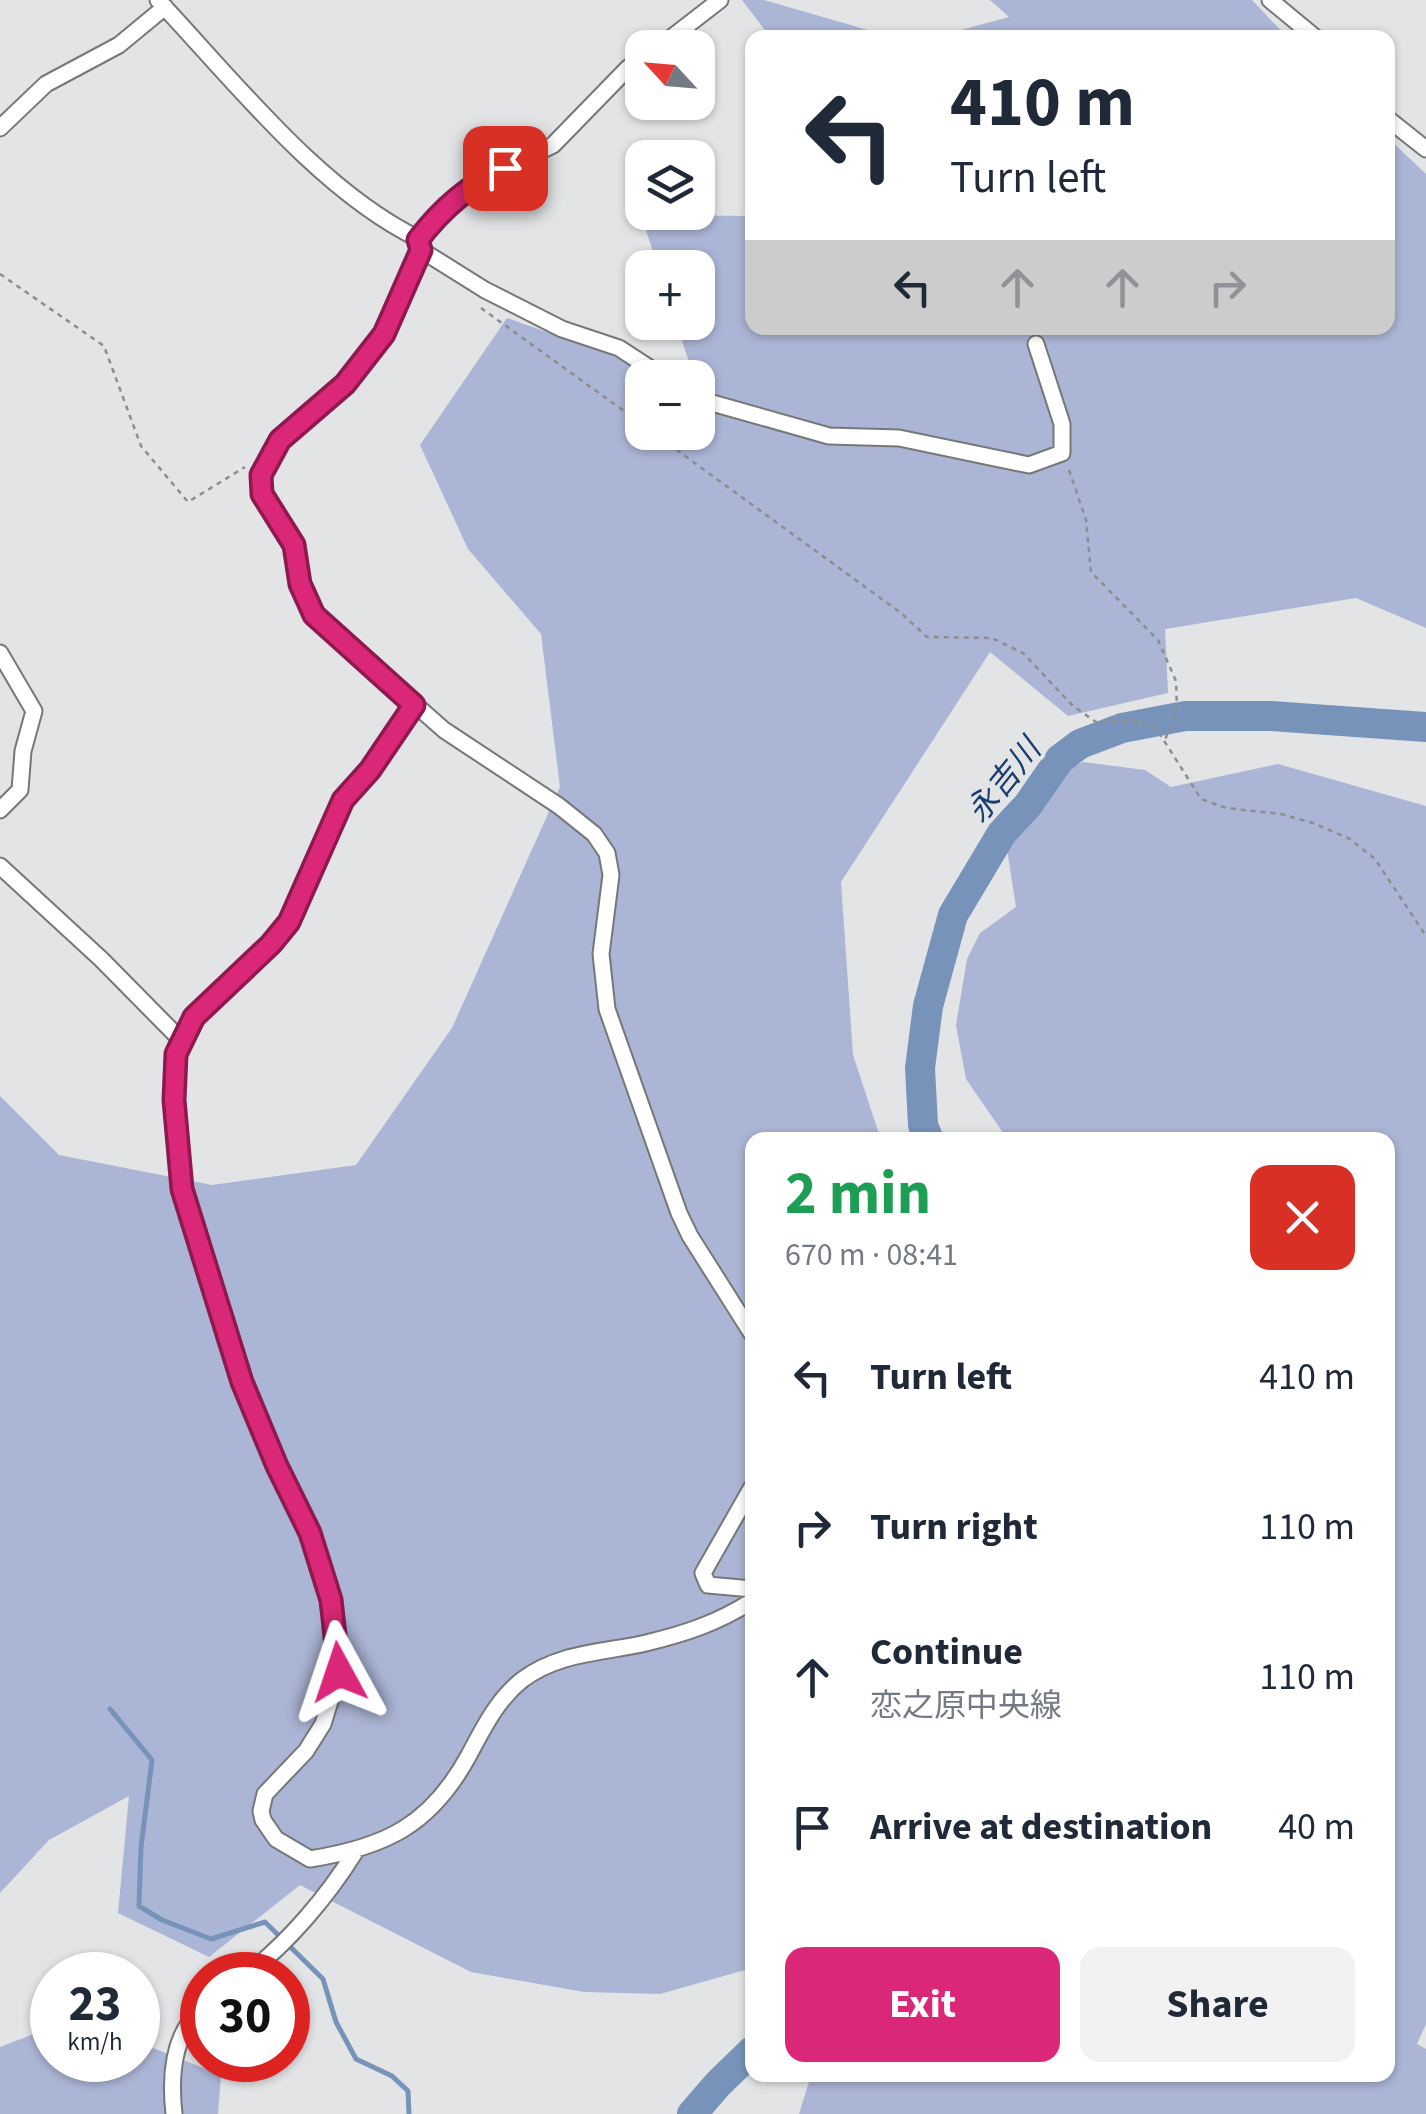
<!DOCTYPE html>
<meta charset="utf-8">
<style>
:root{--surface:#fff;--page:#f2f2f3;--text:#1f2937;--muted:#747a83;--accent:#db2777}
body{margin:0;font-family:"Source Sans 3","Noto Sans JP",sans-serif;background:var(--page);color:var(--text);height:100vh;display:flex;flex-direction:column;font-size:38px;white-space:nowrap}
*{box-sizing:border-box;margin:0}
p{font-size:32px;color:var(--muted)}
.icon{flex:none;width:55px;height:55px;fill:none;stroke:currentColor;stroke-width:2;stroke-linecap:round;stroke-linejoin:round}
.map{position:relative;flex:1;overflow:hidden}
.panel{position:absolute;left:745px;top:1132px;width:650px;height:950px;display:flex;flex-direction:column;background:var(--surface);border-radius:20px;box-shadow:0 2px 8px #0004}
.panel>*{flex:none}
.top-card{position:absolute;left:745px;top:30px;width:650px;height:305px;border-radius:20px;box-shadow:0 2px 8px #0004;background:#fff;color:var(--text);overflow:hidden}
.needle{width:65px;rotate:296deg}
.tools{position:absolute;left:625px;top:30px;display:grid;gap:20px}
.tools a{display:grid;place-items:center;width:90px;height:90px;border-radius:20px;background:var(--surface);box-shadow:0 2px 8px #0004;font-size:50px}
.speed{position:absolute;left:30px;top:1952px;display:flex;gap:20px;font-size:50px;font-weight:700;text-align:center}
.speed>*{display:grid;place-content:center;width:130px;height:130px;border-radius:50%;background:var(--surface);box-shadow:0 2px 8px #0004;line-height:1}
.speed small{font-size:25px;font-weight:400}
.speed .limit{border:15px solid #d22;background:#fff;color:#111}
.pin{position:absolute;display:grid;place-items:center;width:85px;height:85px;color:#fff;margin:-42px;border-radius:20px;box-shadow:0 5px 15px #0006}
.me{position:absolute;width:110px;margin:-55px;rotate:355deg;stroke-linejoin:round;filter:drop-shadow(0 0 8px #0008)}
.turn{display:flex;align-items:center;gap:35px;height:210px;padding:0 40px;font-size:45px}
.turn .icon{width:130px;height:130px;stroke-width:2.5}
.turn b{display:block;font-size:70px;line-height:85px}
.lanes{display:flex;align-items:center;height:95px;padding:0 40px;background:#0003;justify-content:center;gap:50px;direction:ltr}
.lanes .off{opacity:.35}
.round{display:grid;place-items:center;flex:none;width:105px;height:105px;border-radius:20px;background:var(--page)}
.summary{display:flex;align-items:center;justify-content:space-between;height:170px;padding:0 40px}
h1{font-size:60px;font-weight:700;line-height:75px;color:#1e9e55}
.button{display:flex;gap:20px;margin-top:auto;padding:20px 40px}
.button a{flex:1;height:115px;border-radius:20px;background:var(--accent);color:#fff;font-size:40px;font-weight:700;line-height:115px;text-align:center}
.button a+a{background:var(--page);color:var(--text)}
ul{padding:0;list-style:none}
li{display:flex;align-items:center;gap:30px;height:150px;padding:0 40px}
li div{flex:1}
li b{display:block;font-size:38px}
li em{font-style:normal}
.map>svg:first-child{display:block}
.green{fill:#abb5d5}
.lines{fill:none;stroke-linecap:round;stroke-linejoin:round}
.stream{stroke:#7893b9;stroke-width:5}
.river{stroke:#7893b9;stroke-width:30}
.street-casing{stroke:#767779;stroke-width:19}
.path{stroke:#8d8d8f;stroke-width:2.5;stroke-dasharray:5 5;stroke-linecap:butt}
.street{stroke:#fff;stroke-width:15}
.route-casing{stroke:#8e194d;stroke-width:25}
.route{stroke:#db2777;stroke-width:18}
.labels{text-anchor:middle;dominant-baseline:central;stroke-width:8;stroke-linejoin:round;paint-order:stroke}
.water-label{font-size:32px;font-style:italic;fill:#193d6e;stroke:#e3e4e6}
</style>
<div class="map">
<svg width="1426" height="2114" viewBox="0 0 1426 2114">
<rect width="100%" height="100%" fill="#e3e4e6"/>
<path class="green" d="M742,0H764L892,37H770Z
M990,0H1252L1287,37H935L1009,17Z
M1388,138L1426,174V628L1356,598L1165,629L1168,693L1068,716L990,652L841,882L853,1055L881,1140H752V1968L660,1994L584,1992L471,1972L300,1885L209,1957L118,1913L129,1796L49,1840L0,1893V1096L59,1155L212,1185L356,1165L452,1028L560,787L541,634L468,549L420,445L507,318L673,377L642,378V432H698V378L694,377L676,323L698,322V268L658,267L641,215L752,216V328H1388Z
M1083,762L1145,770L1171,787L1278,764L1426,806V2024L1417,2044L1426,2049V2114H799L811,2075H1388V1140H1008L966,1079L956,1025L967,959L980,933L1016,907L1006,843L1062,773Z
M52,2027V2060H138V2042L221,2075L218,2114H0V2047Z"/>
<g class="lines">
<path class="stream" d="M110,1709L152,1760L141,1847L139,1906L162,1920L211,1939L265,1922L323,1979L336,2022L356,2059L392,2076L408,2091L409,2114"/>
<path class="river" d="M929,1140L923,1125L920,1068L928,1006L953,915L1002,833L1028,805L1060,759L1080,744L1122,728L1185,716H1271L1426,727
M692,2114L718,2084L752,2051"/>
<g class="street-casing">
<path id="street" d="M158,0C233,80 321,192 419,239
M1270,0L1316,38
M658,48L720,0
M1388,119L1426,149
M0,128L46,84L119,45L165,7
M419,239L421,250L384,334L345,384L279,440L261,475L262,494L294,545L300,584L314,615L444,730L559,806L594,834L607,853L611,875L601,954L607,1009L679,1213L690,1236L752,1334
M419,239L439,213L481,180L553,145L628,68L642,58
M421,250L485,290L562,329L619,348L665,378
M698,399L829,436L899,438L1029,465L1062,453V424L1036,344
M0,653L34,711L23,751L20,790L0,810
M414,705L370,770L343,800L289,922L271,944L194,1017L176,1054L173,1100L186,1204L215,1288L242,1383L309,1533L331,1600L337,1630L339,1672L323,1724L306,1751L265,1794L261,1811L263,1820L276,1839L310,1859C386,1847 431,1825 469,1755C484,1727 497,1700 522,1680C559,1652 603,1653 646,1643C687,1633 717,1623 752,1601
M0,866L101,959L181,1040
M752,1487L703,1573L708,1585L752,1589
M246,1975C288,1943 327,1897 355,1852
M174,2114C170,2078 172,2034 202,2009"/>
</g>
<path class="path" d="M0,274L104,346L141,446L188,502L245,467
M481,308L642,424
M652,432L901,613L927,637L992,638L1023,653L1073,706L1096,722L1134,721L1156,728L1201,799L1226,808L1281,814L1313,823L1350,839L1375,859L1426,936
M1069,470L1086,520L1091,572L1158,640L1176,681L1177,709L1165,740"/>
<use href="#street" class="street"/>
</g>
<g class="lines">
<g class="route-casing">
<path id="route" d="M339,1672L331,1600L310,1533L277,1466L242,1382L182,1189L174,1100L176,1054L194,1017L271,944L289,922L343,800L370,770L414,705L314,615L300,584L294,545L262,494L261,475L280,440L345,384L384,334L421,250L418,240C442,208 469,185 505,168"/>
</g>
<use href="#route" class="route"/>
</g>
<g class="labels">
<g class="water-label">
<text transform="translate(1004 781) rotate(-51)">永吉川</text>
</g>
</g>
</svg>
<div class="tools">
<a><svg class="needle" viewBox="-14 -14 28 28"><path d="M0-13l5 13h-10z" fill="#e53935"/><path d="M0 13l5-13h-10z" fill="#747a83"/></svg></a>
<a><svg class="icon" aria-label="layers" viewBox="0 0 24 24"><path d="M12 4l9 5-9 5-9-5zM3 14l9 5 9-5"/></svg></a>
<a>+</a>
<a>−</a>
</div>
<div class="speed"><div>23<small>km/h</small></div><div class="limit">30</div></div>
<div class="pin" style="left:505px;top:168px;background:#d93025"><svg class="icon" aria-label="arrive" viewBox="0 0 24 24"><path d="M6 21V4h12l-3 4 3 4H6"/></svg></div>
<svg class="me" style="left:339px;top:1672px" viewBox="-20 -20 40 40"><path d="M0-17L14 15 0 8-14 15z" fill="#db2777" stroke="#fff" stroke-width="4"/></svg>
<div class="top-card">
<div class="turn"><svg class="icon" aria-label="left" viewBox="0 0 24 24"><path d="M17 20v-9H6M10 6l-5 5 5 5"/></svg><div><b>410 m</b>Turn left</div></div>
<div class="lanes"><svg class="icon" aria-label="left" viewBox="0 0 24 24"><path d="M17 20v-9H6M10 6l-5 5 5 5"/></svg><svg class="icon off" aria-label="ahead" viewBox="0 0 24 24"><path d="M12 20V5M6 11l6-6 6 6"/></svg><svg class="icon off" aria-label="ahead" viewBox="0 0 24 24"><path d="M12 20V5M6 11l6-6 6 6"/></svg><svg class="icon off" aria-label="right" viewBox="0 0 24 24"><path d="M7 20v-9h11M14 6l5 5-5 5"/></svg></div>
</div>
<section class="panel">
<div class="summary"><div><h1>2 min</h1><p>670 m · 08:41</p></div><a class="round" style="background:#d93025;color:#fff"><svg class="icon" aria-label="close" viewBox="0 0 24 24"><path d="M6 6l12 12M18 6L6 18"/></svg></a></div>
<ul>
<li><svg class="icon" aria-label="left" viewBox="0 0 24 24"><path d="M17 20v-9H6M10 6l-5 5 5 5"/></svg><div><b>Turn left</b></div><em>410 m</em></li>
<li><svg class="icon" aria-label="right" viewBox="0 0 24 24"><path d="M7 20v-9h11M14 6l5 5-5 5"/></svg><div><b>Turn right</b></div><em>110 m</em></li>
<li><svg class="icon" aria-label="ahead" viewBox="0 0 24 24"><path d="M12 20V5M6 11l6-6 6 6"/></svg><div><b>Continue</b><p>恋之原中央線</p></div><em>110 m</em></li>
<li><svg class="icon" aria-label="arrive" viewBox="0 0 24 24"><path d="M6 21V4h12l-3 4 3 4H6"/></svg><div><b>Arrive at destination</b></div><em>40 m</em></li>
</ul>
<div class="button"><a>Exit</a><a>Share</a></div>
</section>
</div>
